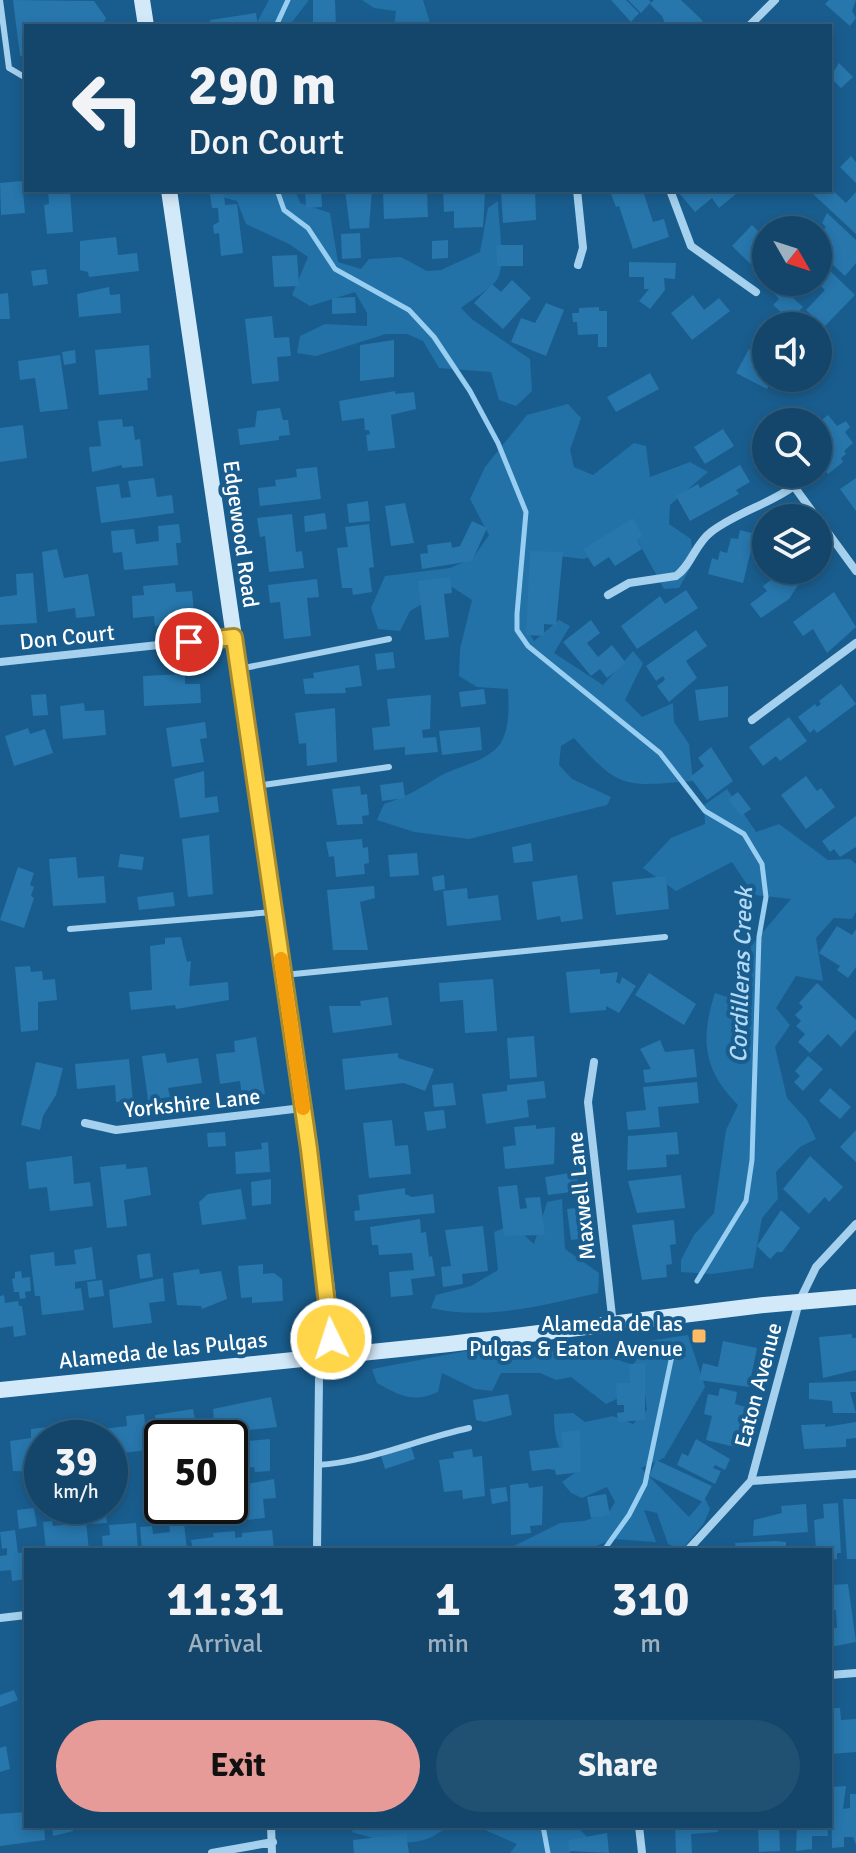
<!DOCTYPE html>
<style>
:root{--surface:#13466a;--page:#205072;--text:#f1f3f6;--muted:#9db1c1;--line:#325e7e;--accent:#e69b98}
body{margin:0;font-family:Signika,sans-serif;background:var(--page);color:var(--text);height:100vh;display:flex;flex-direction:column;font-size:30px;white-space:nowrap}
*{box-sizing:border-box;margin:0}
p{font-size:26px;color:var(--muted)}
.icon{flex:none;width:44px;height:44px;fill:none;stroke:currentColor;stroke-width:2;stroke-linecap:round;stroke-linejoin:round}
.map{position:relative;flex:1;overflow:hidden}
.panel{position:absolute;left:24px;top:1548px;width:808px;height:280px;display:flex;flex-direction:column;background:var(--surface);border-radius:0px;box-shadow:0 4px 12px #0003,0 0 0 2px var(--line)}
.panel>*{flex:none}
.top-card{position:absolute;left:24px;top:24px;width:808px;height:168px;border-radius:0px;box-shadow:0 4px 12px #0003,0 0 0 2px var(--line);background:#13466a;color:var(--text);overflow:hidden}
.needle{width:52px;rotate:129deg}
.tools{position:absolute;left:752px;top:216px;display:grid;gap:16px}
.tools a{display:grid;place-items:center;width:80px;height:80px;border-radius:50%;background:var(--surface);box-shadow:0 4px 12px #0003,0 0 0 2px var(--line);font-size:40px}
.speed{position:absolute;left:24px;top:1420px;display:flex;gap:16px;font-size:40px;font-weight:700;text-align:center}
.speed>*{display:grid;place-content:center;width:104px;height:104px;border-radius:50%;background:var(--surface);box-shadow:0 4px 12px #0003,0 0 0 2px var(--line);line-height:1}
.speed small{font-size:20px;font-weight:400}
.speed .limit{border:4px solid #111;border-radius:12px;background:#fff;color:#111}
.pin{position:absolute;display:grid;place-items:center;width:68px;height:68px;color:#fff;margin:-34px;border:4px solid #fff;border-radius:50%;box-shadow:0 2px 8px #0007}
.me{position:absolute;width:88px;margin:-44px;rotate:356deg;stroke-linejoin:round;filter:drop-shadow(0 0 6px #0008)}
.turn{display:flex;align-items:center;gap:28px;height:168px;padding:0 32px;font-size:36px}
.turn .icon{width:104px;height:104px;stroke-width:2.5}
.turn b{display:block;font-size:56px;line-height:68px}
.eta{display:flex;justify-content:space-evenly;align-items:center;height:136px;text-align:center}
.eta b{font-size:48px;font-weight:700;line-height:56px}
.action{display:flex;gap:16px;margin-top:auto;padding:16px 32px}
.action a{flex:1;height:92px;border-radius:48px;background:var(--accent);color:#111;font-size:32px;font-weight:700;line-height:92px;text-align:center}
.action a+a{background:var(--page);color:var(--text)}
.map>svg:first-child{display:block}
.green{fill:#2271a7}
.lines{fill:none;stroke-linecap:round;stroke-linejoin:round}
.stream{stroke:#98cef1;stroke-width:5}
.building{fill:#2776ac}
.service{stroke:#a5d1ee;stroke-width:6}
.minor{stroke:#a5d1ee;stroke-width:8}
.secondary{stroke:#d2e9fa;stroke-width:16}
.route-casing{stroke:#a68a30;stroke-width:20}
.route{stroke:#ffd54a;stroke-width:14}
.slow{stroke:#f59e0b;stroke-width:14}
.poi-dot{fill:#ffbb63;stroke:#195d8e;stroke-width:3}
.labels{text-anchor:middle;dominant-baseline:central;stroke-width:8;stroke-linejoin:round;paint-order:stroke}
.street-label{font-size:22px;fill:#fff;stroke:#195d8e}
.poi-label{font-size:22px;fill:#fff;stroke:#195d8e;text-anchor:end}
.water-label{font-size:24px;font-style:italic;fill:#b1daf6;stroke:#195d8e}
</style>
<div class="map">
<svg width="856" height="1853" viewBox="0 0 856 1853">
<rect width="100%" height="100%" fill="#195d8e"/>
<path class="green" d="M269,0H309L289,26H255Z
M362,0H423L431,26H394L396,11L374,8Z
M195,190H295L300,203L330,213L338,262L361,269L369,259L401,257L427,271L441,270L480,252L488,208L498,201C498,221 507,269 496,281C487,291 472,299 461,308L473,320L530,359L532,391L516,406L499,400L491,372L439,368L423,341L407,334H386L316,356L297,353L300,336L325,324L367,326V313L355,292L310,306L292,295L308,257L289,244L246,224L237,201Z
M568,404L581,418L570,450L574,467L593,475L634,443L646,446L650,477L690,462L708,472L670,505L669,524L691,539L693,563L679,588L664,589L635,536L584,559L550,555L527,629L534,641L559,620L570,626L554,653L603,685L633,651L643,663L625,700L642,717L673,703L674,722L689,744L693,781C626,786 620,791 574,738L561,746L559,765L572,779L611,797L607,805L469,839L414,832L377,820L384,804C406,797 421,788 440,776C458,766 487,762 500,744C510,729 509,705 508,689L477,687L459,676L460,649L472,600L452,587L410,611L400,631L378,629L371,608L385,576L450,568L473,558L489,535L470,499L485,467L527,415Z
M727,789L756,832L779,824L828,860L850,859L856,864V912L852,919L834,918L816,938L823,981L796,976L776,1008L790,1025L775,1047L787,1098L807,1120L816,1139L800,1147L776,1172L778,1199L762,1218L753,1268L712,1274L681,1272V1260L694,1235L714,1213L726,1130L738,1105C703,1070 700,1039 715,993L752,1005L751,946L791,899L754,895L732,862L676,891L643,868L671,838L705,824L704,805Z
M562,1199L565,1249L599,1273L598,1293C543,1305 487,1321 431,1308L436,1295L471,1286L498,1270L494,1232L513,1225L534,1244L547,1202Z
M688,1335L705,1387L664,1458L641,1468L689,1517L705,1498L710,1509L704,1523L682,1550L668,1544L657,1513L644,1510L656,1542L613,1539L587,1550H506L560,1523L584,1521L609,1512L615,1502L607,1487L582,1498L571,1493L562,1482L580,1469C558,1455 554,1439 554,1414L573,1413L585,1422L613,1416L633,1424L647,1410L644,1386L606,1404L571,1377L556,1380L540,1373H501L492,1391L475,1389L442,1373L438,1392C413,1403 400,1396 377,1383L372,1369L508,1343L554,1346L587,1340L610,1357L633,1365L648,1341Z
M354,1826H447C421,1852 384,1842 352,1832Z
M476,1826H577L587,1837L569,1853H510L517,1844Z"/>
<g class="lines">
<path class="stream" d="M276,26L288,0
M277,190L284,210L308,228L335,269L409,310L434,337L470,391L498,443L526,512L517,614V630L528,646L660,753L705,811L744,834L762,864L766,897L759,937L752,1160L746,1201L697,1281
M604,1550L629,1515L645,1484L674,1346
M543,1826L548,1853"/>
</g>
<path class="building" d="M13,0L94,1L106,18L102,26H26V55L20,56Z
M313,0H335L336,26H313Z
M611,0H626L639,13L631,22Z
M628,0H649L651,2L641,13Z
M654,0H681L703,21L698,26H666L662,16L650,4Z
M829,0H856L852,11L856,18L850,26L825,4Z
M256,13L258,26H211L210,20Z
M839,63L853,77L841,88L830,77Z
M851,156L856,162V183L840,167Z
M22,181L25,213L1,215L0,183Z
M48,190H70L73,232L47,234L44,205L49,204Z
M305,190H321L322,207L306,208Z
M345,190H372L369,228L350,229Z
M383,190H427L428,217L384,219Z
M443,190L485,193L483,227L454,228V211L444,212Z
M494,190H535L536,220L503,223L501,193H494Z
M624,190L644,194L653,222L664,219L669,237L633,249L619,206L616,207L611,194Z
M685,190H734L737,193L719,208L712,198L695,212L680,194Z
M817,190H832L846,203L856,192V234L813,194Z
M224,192L225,205L237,204L243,253L221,256L219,233L214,234L213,225L219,222L218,208H212L210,194Z
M827,213L856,240V263L845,276L818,251V236L826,227L822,223Z
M752,225L766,239V279L732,246Z
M360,233L361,258L342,259L341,234Z
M116,237L118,255L137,253L139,271L89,277L88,272L80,270V241Z
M448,240V258L432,259V241Z
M496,245H523V266H497Z
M297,255L299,286L274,287L272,256Z
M818,259L855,295L824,327L806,310L825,290L818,283Z
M629,262L676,263L675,279L664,278L665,290L650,309L639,301L649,289H644V277H629Z
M46,269L48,284L33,286L31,271Z
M512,280L531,298L503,329L474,303L492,284L501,292Z
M783,282H807L792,297L803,307L790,320L773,305L779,299L773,292Z
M109,287L110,295L120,294L121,313L79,317L77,294Z
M8,293L10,319H0V294Z
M693,295L704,310L719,298L730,311L692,340L671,313Z
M355,297L356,313L332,314V298Z
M546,303L564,310L546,356L511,342L521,318L535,323Z
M599,307V311H607V347H598V334L578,335L577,322H573L572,313H579V308Z
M272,316L274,338L289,337L291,356L277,357L279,381L252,384L245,319Z
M394,340V377L360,381V345Z
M149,345L151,378H147L148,390L99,395L95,350Z
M749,349L766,359V378H773L767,389L736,373Z
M75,350L76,363L64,365L62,352Z
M60,355L68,409L40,412L35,378L20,380L18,361Z
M650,373L659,389L616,412L607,397Z
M395,391V394L414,392L416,409L391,415L395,448L368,451L366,435L370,434L369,430H365L364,418L342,421L339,401Z
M280,408L283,420H288L290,435L279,436V440L240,445L238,429L255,427L257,411Z
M828,415L837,426L846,421L850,427L845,432L853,443L844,451L846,454L841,458L843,462L828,474L818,462L821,456L818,423Z
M122,419L123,427L133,426L135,440L140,439L143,466L122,468V465L92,472L89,447L101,446L98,421Z
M23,425L27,458L0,462V428Z
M723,429L734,446L705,464L694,447Z
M740,465L750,482L736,490L739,494L690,521L676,496L698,484L700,488Z
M317,467L321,499L260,506L258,488L276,486L275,480L297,477L296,469Z
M154,478L157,497L172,495L174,513L101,523L96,487L119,484L121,498L131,497L128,481Z
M856,478V511L840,489Z
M368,501L370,521L349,523L347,504Z
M405,503L414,543L391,546L385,506Z
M325,513L327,529L305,532L304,516Z
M292,514L296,552L302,551L304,568L269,572L265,536L260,537L257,518Z
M633,518L643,536L637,540L642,549L615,566L609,557L594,567L583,549Z
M472,521L487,528L472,561L422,569L420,554L428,553L427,545L451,542L452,548L460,546Z
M179,524L181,543H176L178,565L124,570L122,552L113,553L111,531L134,529L136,544L159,541L158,526Z
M369,524L374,567L369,568L372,592L353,595L352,588H342L337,548L348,547L345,527Z
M740,530L755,534L743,583L708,574L712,558L718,560L720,551L727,553L731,538L738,539Z
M57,549L64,578L88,574L95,616L76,618L75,608L48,612L42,552Z
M530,551L563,552L556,625L544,624V636L526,635Z
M784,570H818L798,585L789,599L761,618L750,604L767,591L763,586Z
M33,573L37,623L0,625V597L17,595L16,574Z
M450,577L452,593L444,594L449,637L425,640L418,581Z
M317,579L319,597L307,598L311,636L284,639L280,602L270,603L268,585Z
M175,583L176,592L192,591L194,612L178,614L179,623L155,626L154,616L133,618L132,596L144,595L143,586Z
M686,590L698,608L637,649L621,626L660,596L665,604Z
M834,592L856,627L827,653L813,629L803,636L793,622Z
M591,620L600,633L587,643L598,657L612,645L626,663L607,678L600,669L591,676L563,642Z
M696,630L707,646L686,661L697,678L669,702L657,686L665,680L663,676L656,681L646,666Z
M393,652L395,668L377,670L375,654Z
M359,665L362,686L345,688L346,693L305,694L303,679L314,678L313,673Z
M185,674V684H200L201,703L144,706L143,676Z
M841,684L856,704L817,733L814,729L810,733L798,717L815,704L817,707L821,704L819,701Z
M728,686V717L699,721L695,690Z
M484,689L486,704L461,707L459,692Z
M46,694L48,715L33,716L31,695Z
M431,695L430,729L422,730L423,738L436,737L438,752L405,755V747L374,750L372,728L390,726L387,699Z
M84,703L85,711L104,710L106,735L63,739L60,706Z
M335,708L337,762L307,766L306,743L299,744L295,713Z
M789,717L807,741L780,761L776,756L763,766L749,747Z
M205,722L207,738L200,739L204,762L172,767L166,728Z
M480,727L482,750L442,755L439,731Z
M28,728L30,734L45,729L53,753L14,766L5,736Z
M711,747L733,781L707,800L690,777L704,766L698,758Z
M204,771L205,798L217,796L219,812L180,818L174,779Z
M806,776L817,791L821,788L835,807L806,829L781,795Z
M403,782L405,798L382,801L380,785Z
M360,786L361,795L367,794L369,815L362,816L363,824L337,825L332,789Z
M738,792L751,809L741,816L728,799Z
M856,816V847L840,857L834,849L830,852L822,841Z
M209,835L213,894L188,897L182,839Z
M362,839L363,848L368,847L369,863L364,864L365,874L336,877L334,856L329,857L326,842Z
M531,843L533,861L514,863L512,847Z
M417,853L419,875L390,877L388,855Z
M120,854L144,857L142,870L118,867Z
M76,857L78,878L104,876L106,903L53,906L49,859Z
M18,867L34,873L30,885L34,887L31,896L34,898L24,928L0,920Z
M444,875L445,889L434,891L432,877Z
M577,875L583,919L561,922L560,916L537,920L532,882Z
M666,876L669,909L616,915L612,882Z
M374,886L375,898L360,902L368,950H333L327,890Z
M467,888L468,899L498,895L501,920L447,926L443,891Z
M173,892L175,906L139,910L137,897Z
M837,926L852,935L856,929V967L848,978L837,970L840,966L819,953Z
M181,937L187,962L191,961L189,986L228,982L229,1000L176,1009L175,1005L131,1010L129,992L152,990L150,946L165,944V938Z
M30,966L31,972L42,971L43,980L55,979L57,1000L38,1002V1030L21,1032L15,967Z
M600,969V974L618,972L616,982L620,984L622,977L636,986L619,1013L606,1006V1010L570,1013L566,972Z
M649,973L696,1004L684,1025L635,995Z
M493,979L497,1031L465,1033L463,1000L440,1002L439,983Z
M817,983L856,1020V1030L841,1047L828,1034L810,1053L798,1042L805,1034L796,1026L801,1021L795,1015L803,1007L799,1003Z
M388,997L392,1025L333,1033L329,1006H361L360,1001Z
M534,1036L537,1077L510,1079L507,1038Z
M256,1037L265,1094L242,1097L240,1081L220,1084L216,1054L235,1052L234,1041Z
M660,1040L665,1052L694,1049L697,1077L645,1083L643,1070L651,1069L640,1049Z
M165,1053L167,1063L198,1058L202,1083L168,1088L170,1097L148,1100L142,1056Z
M398,1053V1058L434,1069L425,1091L404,1083L345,1090L342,1059Z
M808,1056L823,1069L803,1091L794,1082L800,1076L795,1071Z
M129,1059L133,1101L116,1102L115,1085L77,1089L75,1064Z
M36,1062L63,1068L56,1095L43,1116L40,1130L21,1125Z
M544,1081L546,1098L527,1100L529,1117L486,1124L482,1094L507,1091V1085Z
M697,1082L699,1103L658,1107L660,1127L628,1130L626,1112L646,1110L643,1087Z
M453,1083L456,1105L434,1107L432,1085Z
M830,1088L851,1107L840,1119L819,1101Z
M444,1110L446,1128L427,1131L424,1112Z
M392,1120L395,1146L408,1145L411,1174L369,1178L363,1123Z
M536,1125V1129L555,1127L554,1164L505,1169L503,1147L516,1145L514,1127Z
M856,1130V1162L840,1147Z
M225,1132L226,1146L208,1147L207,1133Z
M677,1132L679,1154L666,1155L667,1167L627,1170L628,1136Z
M268,1142L270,1172L236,1174L235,1152L262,1149L261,1143Z
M72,1156L74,1184L90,1182L93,1206L50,1211L47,1187L29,1189L26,1162Z
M810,1156L843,1187L829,1202L825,1197L809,1214L783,1189Z
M126,1164V1169L147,1167L151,1195L124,1200L127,1226L107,1228L100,1167Z
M576,1172L579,1191L548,1195L545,1177Z
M681,1175L685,1208L637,1213L628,1181Z
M271,1179V1204L252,1206L251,1182Z
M517,1185L520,1209L527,1208L525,1198L540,1197L545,1235L504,1236L498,1187Z
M405,1188V1194L412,1197L433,1194L435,1213L355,1221L354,1211L360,1210L358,1195Z
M241,1189L246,1219L202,1225L199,1202L208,1194Z
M583,1207L586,1238L571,1240L567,1209Z
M781,1210L800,1228L782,1252H777L770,1259L757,1246Z
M420,1219L421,1233L426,1232L429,1257L432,1256L435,1276L411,1279L413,1295L391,1297L389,1272L414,1270L412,1253L379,1255L378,1245H372L370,1227Z
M674,1220L676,1244L670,1245L672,1264L666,1265L667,1277L642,1280L632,1225Z
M483,1226L488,1271L462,1274L463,1284L443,1287L441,1267L451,1266L445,1230Z
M92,1247L96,1279L75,1282V1289L81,1288L84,1310L42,1315L40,1296H35L30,1255L54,1252L55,1266L76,1264L74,1250Z
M150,1253L153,1277L140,1279L137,1255Z
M263,1264V1274L274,1273L282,1279L283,1301L252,1303V1297L241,1298L238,1266Z
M199,1269L200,1274L221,1271L227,1299L202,1309L201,1306L177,1305L173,1273Z
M21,1271L22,1278L30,1277L31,1291L25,1292L26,1298L20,1299L19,1292H14L12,1279L15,1278V1272Z
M163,1278L165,1301L149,1303L152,1323L113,1328L109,1290Z
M102,1280L104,1296L89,1298L87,1282Z
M4,1295L5,1303L18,1301L19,1306H22L26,1335L14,1337L13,1326L0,1328V1296Z
M852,1334V1338H856V1370L823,1378L819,1337Z
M723,1341L757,1348L749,1387L699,1380L703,1363L718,1367Z
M645,1363V1420L618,1422L617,1413L624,1412V1405H617L616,1383H630L629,1364Z
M856,1381V1392H850L856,1413H833L832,1401L809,1399V1383Z
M720,1388L737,1392L735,1404L746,1407L735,1447L706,1440L712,1416L704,1414L708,1394L718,1396Z
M508,1394L512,1415L485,1422L476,1420L473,1400Z
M271,1397L277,1427L215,1434L213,1409Z
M193,1409L198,1438H162L159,1444L155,1415Z
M144,1414L148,1450L122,1453L121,1447L110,1448V1438H104L103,1429L127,1426L126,1416Z
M856,1422V1438L846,1439V1447L804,1449L801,1425L825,1424V1427Z
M48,1427L50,1438H42V1472L13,1471L10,1441L31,1438V1429Z
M580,1430L581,1472L556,1475L555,1470L549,1469L532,1471L529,1451L563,1447L561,1432Z
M270,1439V1471L255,1472L254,1467L230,1470V1449L238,1448L237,1442Z
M696,1439L730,1459L725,1470L715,1465L713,1468L721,1471L715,1484L677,1465L682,1453L688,1456Z
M411,1447L415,1459L385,1469L381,1456Z
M472,1449L473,1457L482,1456L485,1496L463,1499L462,1490L444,1492L439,1460L454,1458L453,1452Z
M656,1460L712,1486L703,1502L649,1476Z
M274,1479L276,1498L263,1499L265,1518L235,1521L230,1487Z
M528,1483L529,1488L543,1486L542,1525L530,1526L531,1533L511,1535L510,1485Z
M506,1487L508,1501L492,1504L490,1489Z
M606,1494L610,1515L591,1518L587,1497Z
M843,1499H856V1559H847Z
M838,1503L841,1553H837V1559L830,1560V1550H816L814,1520L824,1518L823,1504Z
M806,1504L808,1532L753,1536L754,1520L782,1513L781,1506Z
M91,1506H105L107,1523L92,1524Z
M34,1508L37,1526L19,1529L17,1510Z
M183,1514L187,1550H142L140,1527L152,1526L153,1534L170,1532L168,1515Z
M52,1521L53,1526L86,1522L89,1550H46L43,1522Z
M136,1523L138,1550H103L102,1536L110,1535L109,1525Z
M15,1530L18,1553L26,1552V1579L12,1581L11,1570L0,1571V1556L7,1555V1548L2,1549L0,1532Z
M272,1530L274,1550H193L191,1540L214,1537L213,1533L235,1531V1538L242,1537V1533Z
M776,1541L786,1542V1550H736L735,1543Z
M848,1584L856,1642L830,1647V1628H837L836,1610H830V1585Z
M14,1690L18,1700L0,1707V1695Z
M830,1708H840L841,1720L856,1719V1752L830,1754Z
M6,1746L10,1769L0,1772V1748Z
M846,1786L843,1809L850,1808V1794H856V1845L853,1837H844V1847L832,1848L831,1787Z
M26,1812V1826H44L45,1840L0,1846V1814Z
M52,1826H73V1831L53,1836Z
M675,1826H717L718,1832L691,1834L692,1853H676Z
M758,1826H779L780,1851L759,1852Z
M797,1826H827L828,1836H812V1849L796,1851Z
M607,1833L609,1853L569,1851L568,1840Z
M406,1834L409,1853H354L353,1840Z"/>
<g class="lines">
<path class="service" d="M0,0L9,68L26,78
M239,669L389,639
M256,786L389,767
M70,929L273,912
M284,975L665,937
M317,1465C369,1462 418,1439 469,1428"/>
<path class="minor" d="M749,26L775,0
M577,190L583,248L578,265
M670,190L691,246L756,292
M765,448L766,449
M785,474L817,518
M818,519L856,571
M608,595L629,583L676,576C691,566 695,544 711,532C737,512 768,505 794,486
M0,662L233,637
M752,720L856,643
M594,1062L588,1102L613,1325
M85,1123L116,1130L302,1108
M751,1481L856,1474
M317,1550L319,1379L325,1356
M688,1550L751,1481L799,1302L816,1267L856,1224
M0,1618L26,1615
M830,1675L856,1673
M271,1826L272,1853
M639,1826L642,1853
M212,1853L273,1842"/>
<path class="secondary" d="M142,0L146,26
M169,190L312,1174L332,1328L326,1354
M0,1390L449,1344L764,1305L856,1297"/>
</g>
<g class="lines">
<g class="route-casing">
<path id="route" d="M189,642L234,637L309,1149L331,1339"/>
</g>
<use href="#route" class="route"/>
<path class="slow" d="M281,959L303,1108"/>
</g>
<rect class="poi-dot" x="691" y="1328" width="16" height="16" rx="4"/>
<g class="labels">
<g class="street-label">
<text transform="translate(241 534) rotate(82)">Edgewood Road</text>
<text transform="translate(67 637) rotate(-6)">Don Court</text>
<text transform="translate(192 1103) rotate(-6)">Yorkshire Lane</text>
<text transform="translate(581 1196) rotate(-96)">Maxwell Lane</text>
<text transform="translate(163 1350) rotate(-6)">Alameda de las Pulgas</text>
<text transform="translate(758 1385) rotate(-75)">Eaton Avenue</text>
</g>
<g class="poi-label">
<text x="683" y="1323">Alameda de las<tspan x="683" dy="25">Pulgas &amp; Eaton Avenue</tspan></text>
</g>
<g class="water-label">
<text transform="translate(741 975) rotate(-88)">Cordilleras Creek</text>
</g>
</g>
</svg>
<div class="tools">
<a><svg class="needle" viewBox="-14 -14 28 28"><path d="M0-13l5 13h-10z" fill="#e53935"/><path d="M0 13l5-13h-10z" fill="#9db1c1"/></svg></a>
<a><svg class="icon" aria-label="sound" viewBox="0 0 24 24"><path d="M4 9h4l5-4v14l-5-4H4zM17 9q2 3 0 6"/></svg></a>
<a><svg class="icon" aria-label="search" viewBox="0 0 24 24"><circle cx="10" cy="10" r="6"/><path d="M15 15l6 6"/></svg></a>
<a><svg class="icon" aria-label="layers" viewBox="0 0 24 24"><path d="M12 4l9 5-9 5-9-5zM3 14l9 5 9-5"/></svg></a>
</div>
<div class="speed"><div>39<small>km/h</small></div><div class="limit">50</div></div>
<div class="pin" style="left:189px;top:642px;background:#d93025"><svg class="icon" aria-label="arrive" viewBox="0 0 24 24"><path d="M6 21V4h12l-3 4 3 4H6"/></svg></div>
<svg class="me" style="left:331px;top:1339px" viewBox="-20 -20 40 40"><circle r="17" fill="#ffd54a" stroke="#fff" stroke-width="3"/><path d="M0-11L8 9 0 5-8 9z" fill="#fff"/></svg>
<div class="top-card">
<div class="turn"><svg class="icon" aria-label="left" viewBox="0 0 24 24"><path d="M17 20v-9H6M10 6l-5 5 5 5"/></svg><div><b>290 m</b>Don Court</div></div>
</div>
<section class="panel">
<div class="eta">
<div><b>11:31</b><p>Arrival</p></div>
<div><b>1</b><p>min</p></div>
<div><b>310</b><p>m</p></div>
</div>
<div class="action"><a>Exit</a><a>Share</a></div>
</section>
</div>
